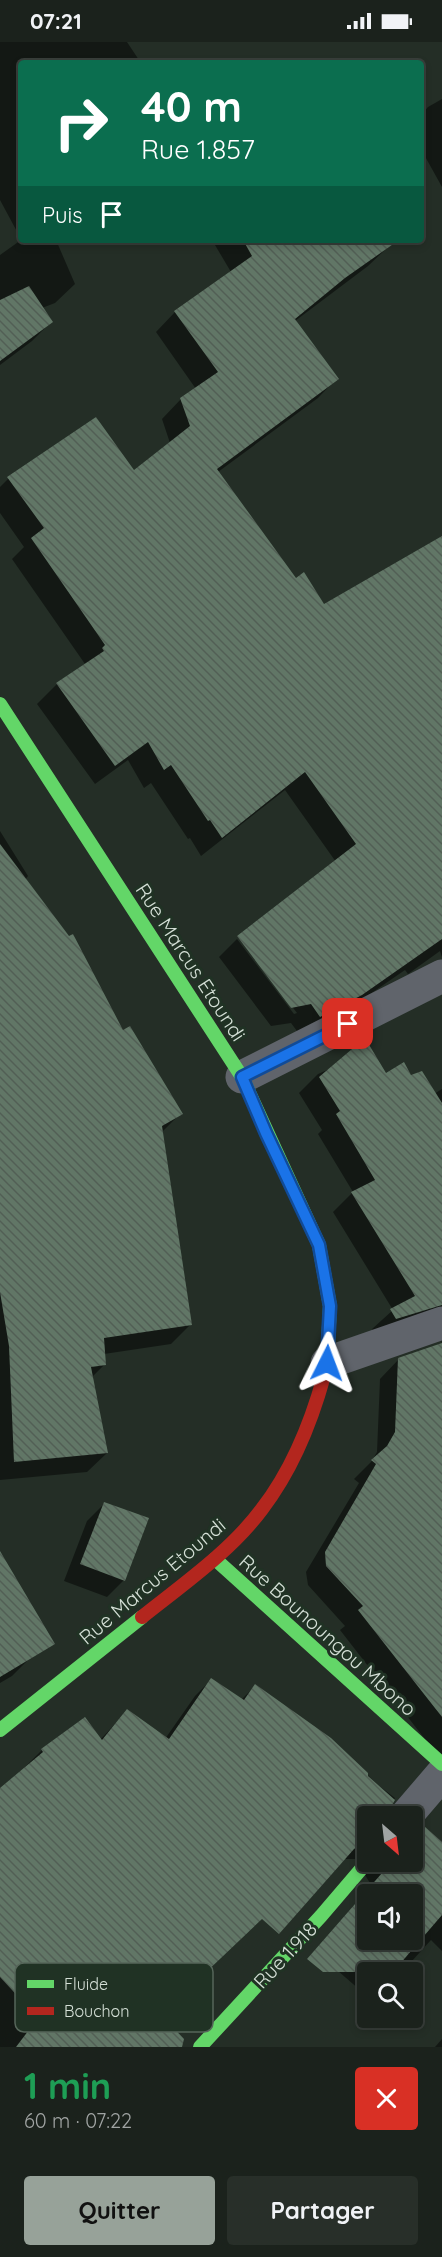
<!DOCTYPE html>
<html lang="fr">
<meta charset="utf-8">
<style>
:root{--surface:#1b221c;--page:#282f29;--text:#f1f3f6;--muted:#a0a4a3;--line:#393f3b;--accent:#97a299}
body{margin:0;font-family:Quicksand,sans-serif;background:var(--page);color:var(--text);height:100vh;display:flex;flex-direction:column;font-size:22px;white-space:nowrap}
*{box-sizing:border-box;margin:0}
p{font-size:20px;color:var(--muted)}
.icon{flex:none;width:33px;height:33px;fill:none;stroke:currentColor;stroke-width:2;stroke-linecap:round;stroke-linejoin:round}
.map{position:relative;height:2005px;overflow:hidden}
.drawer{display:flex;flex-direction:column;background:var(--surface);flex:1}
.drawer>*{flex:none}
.guide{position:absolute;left:18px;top:18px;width:406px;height:183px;border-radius:6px;box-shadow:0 3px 9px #0003,0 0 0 2px var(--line);background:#0b6e4f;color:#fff;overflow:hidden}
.needle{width:39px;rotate:152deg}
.buttons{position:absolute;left:357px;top:1764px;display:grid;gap:12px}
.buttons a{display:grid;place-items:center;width:66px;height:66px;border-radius:6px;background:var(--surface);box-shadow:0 3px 9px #0003,0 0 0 2px var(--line);font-size:30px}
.pin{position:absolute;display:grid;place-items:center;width:51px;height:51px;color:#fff;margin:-26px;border-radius:12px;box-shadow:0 3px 9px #0006}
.me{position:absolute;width:66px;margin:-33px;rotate:3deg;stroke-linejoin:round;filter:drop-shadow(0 0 4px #0008)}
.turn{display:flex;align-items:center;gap:21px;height:126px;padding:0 24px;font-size:27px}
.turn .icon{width:78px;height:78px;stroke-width:2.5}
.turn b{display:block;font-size:42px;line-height:51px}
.then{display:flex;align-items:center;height:57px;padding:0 24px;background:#0003;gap:12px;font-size:22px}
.round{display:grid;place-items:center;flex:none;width:63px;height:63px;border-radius:6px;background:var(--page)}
.head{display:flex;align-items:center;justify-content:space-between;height:102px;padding:0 24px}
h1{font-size:36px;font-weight:800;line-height:45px;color:#1e9e55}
.primary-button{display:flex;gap:12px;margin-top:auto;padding:12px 24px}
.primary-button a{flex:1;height:69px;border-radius:6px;background:var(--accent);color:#111;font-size:24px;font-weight:800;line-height:69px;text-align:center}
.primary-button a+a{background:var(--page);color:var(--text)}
.status{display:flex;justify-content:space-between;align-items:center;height:42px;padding:0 30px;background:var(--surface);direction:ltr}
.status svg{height:16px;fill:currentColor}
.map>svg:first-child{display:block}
.shadow{fill:#0007;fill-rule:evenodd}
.building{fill:url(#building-back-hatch);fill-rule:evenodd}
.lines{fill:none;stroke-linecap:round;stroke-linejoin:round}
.street{stroke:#60646b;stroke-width:33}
.fast{stroke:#63d668;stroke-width:14}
.jam{stroke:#b3261e;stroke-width:14}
.route-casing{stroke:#114b97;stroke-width:15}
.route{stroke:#1a73e8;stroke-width:10}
.labels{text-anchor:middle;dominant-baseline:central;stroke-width:6;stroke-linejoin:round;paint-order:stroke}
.street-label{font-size:20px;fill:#d5e0d7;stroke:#203224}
.key{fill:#203224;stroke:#56665a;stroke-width:1.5}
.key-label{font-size:16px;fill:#d5e0d7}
</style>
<div class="status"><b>07:21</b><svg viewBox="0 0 49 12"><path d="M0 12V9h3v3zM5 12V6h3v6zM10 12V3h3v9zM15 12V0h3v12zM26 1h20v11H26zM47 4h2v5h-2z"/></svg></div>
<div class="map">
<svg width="442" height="2005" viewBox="0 0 442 2005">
<defs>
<pattern id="building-back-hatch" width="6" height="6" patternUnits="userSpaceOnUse" patternTransform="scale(1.5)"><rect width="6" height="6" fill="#617666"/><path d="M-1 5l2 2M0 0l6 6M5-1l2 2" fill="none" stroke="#525f55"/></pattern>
</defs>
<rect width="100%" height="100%" fill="#242e26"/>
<path class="shadow" d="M0,0H127L141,21H21V197L0,158Z
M442,57V145L422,109V72L428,65Z
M21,198H56L75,242L55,261L42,266L51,280L32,299L0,323V213Z
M212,198H383L388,205L368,224L295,279L337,336L318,356L218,430L295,538L324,564L442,504V915L440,909L408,932L405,928L341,972L300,993L291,981L271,984L219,915L237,897L294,972L297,971L240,896H238L336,820L285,748L201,814L190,796L188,797L151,741L144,746L128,718L95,742L37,662L57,642L85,622L12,517L24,505L0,471V445L8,437L134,430L170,401L162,377L181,357L196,347L156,290L175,270L231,230Z
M0,789L28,834L25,838L122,990L181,1071L162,1090L191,1282L171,1302L104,1312L105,1322L92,1335L107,1411L87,1430L0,1438Z
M371,1009L386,1033L411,1035L434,1052L442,1047V1719L340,1588L345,1584L308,1543L306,1530L359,1441L354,1437L371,1420L377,1410L380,1337L399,1317L442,1303L441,1294L377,1295L372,1287L393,1268L333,1170L353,1150L318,1092L322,1088L299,1051L318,1032Z
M104,1462L124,1538L107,1555L64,1539L87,1479Z
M0,1574L31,1615L12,1634L0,1641Z
M211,1638L241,1658L256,1643L330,1697L378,1743L395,1756L386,1771V1774H368V1820H412L442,1802V1909L431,1898L402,1930H368V1955L315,1909L366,1849L370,1841L355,1817H344L252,1854L160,1973L158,2005H0V1748L26,1726L25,1725L42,1708L84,1677L100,1698L127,1669L165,1697L195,1654ZM368,1852H412V1898H368Z
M442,1997V2005H435Z"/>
<path class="building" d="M243,198H399L345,236L295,277L339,337L217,427L296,536L304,530L324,562L442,494V897L362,953L320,975L311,962L291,966L237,894L356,802L305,730L222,796L210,778L208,779L171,723L164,728L148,700L115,724L56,641L104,609L102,606L105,603L31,496L44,486L7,435L96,375L134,428L190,384L180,356L218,330L174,269L252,214Z
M29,244L53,280L0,319V258Z
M0,802L69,894L73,892L123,988L130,984L183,1072L162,1084L192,1283L104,1296L106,1323L91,1325L108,1411L14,1420L9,1304L0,1250Z
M365,996L386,1031L404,1020L411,1033L422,1029L442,1061V1263L396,1277L390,1267L415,1254L351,1150L375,1138L336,1072L340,1069L319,1035Z
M442,1301V1675L358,1568L363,1564L326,1524L325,1510L376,1422L371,1418L387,1404L395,1390L398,1316Z
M104,1460L149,1476L125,1539L80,1522Z
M0,1509L55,1602L0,1635Z
M211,1636L244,1658L255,1642L331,1696L368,1731V1734L395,1758L388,1770V1774H368V1801L361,1802L354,1807L279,1892L262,1877L161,1973L184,1997L182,2005H16L38,1976L0,1935V1746L43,1710L41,1707L85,1675L102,1698L127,1667L169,1697Z
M423,1783L442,1800V1873L393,1930H323L307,1917L382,1831L386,1820H412V1792ZM368,1852H412V1898H368Z"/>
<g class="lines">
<path class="street" d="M242,1035L442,934
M327,1321L442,1281
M406,1774L442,1732"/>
<path class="fast" d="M0,662L242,1035L319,1203L330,1264L327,1321L324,1334
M215,1517L442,1722
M0,1688L142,1575
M200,2005L321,1874L368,1819"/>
<path class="jam" d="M142,1575C182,1543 231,1509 262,1467C292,1428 311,1381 324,1334"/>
</g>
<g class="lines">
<g class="route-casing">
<path id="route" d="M327,1321L330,1264L319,1203L266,1091L242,1035L348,982"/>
</g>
<use href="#route" class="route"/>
</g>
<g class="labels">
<g class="street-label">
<text transform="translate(191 920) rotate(57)">Rue Marcus Etoundi</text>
<text transform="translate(152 1539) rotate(-40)">Rue Marcus Etoundi</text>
<text transform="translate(328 1593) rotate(42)">Rue Bounoungou Mbono</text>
<text transform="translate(285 1913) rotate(-47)">Rue 1.918</text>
</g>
</g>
<rect x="15" y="1921" width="198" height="69" rx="9" class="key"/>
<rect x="27" y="1938" width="27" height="8" fill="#63d668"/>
<rect x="27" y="1965" width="27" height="8" fill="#b3261e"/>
<g class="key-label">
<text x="64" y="1948">Fluide</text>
<text x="64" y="1975">Bouchon</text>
</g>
</svg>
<div class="buttons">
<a><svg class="needle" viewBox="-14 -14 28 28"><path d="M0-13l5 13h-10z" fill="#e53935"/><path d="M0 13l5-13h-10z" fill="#a0a4a3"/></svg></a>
<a><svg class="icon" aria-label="sound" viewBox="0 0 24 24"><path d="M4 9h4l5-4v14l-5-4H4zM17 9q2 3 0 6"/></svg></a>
<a><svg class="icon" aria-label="search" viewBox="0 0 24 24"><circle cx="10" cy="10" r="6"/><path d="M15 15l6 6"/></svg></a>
</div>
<div class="pin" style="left:348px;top:982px;background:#d93025"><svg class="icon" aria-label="arrive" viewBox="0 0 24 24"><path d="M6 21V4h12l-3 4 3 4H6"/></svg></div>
<svg class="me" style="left:327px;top:1321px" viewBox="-20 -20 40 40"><path d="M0-17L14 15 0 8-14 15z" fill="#1a73e8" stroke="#fff" stroke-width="4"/></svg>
<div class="guide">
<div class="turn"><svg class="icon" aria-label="right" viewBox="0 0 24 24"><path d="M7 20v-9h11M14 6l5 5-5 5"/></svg><div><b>40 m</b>Rue 1.857</div></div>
<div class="then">Puis<svg class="icon" aria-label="arrive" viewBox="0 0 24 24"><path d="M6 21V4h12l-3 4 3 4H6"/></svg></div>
</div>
</div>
<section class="drawer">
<div class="head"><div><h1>1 min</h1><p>60 m · 07:22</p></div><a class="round" style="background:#d93025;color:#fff"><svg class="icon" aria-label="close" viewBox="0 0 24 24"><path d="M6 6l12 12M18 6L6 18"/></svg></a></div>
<div class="primary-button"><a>Quitter</a><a>Partager</a></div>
</section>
